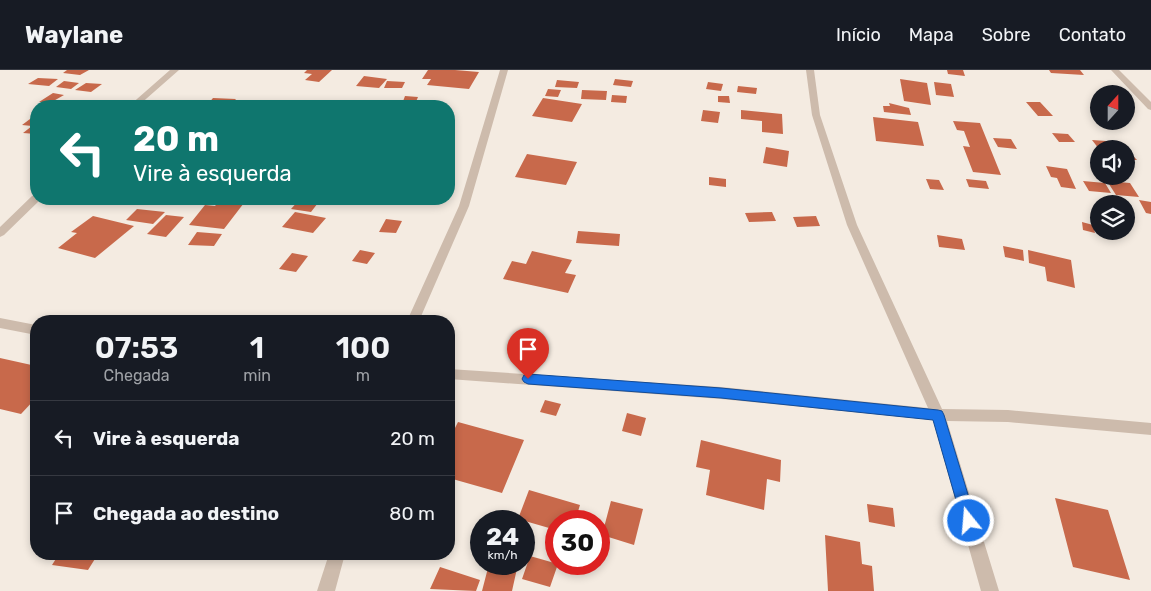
<!DOCTYPE html>
<html lang="pt">
<meta charset="utf-8">
<style>
:root{--surface:#171b24;--page:#242831;--text:#f1f3f6;--muted:#9ea1a6;--line:#363941}
body{margin:0;font-family:Rubik,sans-serif;background:var(--page);color:var(--text);height:100vh;display:flex;flex-direction:column;font-size:19px;white-space:nowrap}
*{box-sizing:border-box;margin:0}
p{font-size:16px;color:var(--muted)}
.icon{flex:none;width:28px;height:28px;fill:none;stroke:currentColor;stroke-width:2;stroke-linecap:round;stroke-linejoin:round}
.map{position:relative;flex:1;overflow:hidden}
.details{position:absolute;left:30px;top:245px;width:425px;height:245px;display:flex;flex-direction:column;background:var(--surface);border-radius:20px;box-shadow:0 2px 8px #0003}
.details>*{flex:none}
.hud{position:absolute;left:30px;top:30px;width:425px;height:105px;border-radius:20px;box-shadow:0 2px 8px #0003;background:#0f766e;color:#fff;overflow:hidden}
.needle{width:32px;rotate:21deg}
.fabs{position:absolute;left:1090px;top:15px;display:grid;gap:10px}
.fabs a{display:grid;place-items:center;width:45px;height:45px;border-radius:50%;background:var(--surface);box-shadow:0 2px 8px #0003;font-size:25px}
.speed{position:absolute;left:470px;top:440px;display:flex;gap:10px;font-size:25px;font-weight:700;text-align:center}
.speed>*{display:grid;place-content:center;width:65px;height:65px;border-radius:50%;background:var(--surface);box-shadow:0 2px 8px #0003;line-height:1}
.speed small{font-size:12px;font-weight:400}
.speed .limit{border:8px solid #d22;background:#fff;color:#111}
.pin{position:absolute;display:grid;place-items:center;width:42px;height:42px;color:#fff;margin:-51px -21px;border-radius:50% 50% 50% 0;rotate:-45deg;box-shadow:0 0 5px #0007}
.pin .icon{rotate:45deg}
.me{position:absolute;width:55px;margin:-28px;rotate:343deg;stroke-linejoin:round;filter:drop-shadow(0 0 4px #0008)}
.turn{display:flex;align-items:center;gap:18px;height:105px;padding:0 20px;font-size:22px}
.turn .icon{width:65px;height:65px;stroke-width:2.5}
.turn b{display:block;font-size:35px;line-height:42px}
.eta{display:flex;justify-content:space-evenly;align-items:center;height:85px;text-align:center}
.eta b{font-size:30px;font-weight:600;line-height:35px}
ul{padding:0;list-style:none}
li{display:flex;align-items:center;gap:15px;height:75px;padding:0 20px;border-top:1px solid var(--line)}
li div{flex:1}
li b{display:block;font-size:19px}
li em{font-style:normal}
header{display:flex;align-items:center;gap:30px;box-sizing:border-box;height:70px;padding:0 25px;background:var(--surface);border-bottom:1px solid var(--line)}
header strong{font-size:24px}
nav{display:flex;gap:28px;margin-inline-start:auto;font-size:18px}
.map>svg:first-child{display:block}
.building{fill:#c8694b}
.lines{fill:none;stroke-linecap:round;stroke-linejoin:round}
.street{fill:#cdbbac;fill-rule:evenodd}
.route{fill:#1a73e8;stroke:#114b97}
</style>
<header>
<strong>Waylane</strong>
<nav><a>Início</a><a>Mapa</a><a>Sobre</a><a>Contato</a></nav>
</header>
<div class="map">
<svg width="1151" height="521" viewBox="0 0 1151 521">
<rect width="100%" height="100%" fill="#f4ebe1"/>
<path class="building" d="M67,0H89L80,5L63,3Z
M307,0H332L319,12L305,10L312,4L304,3Z
M428,0H455L479,2L469,19L427,15L431,9H422Z
M947,0H963L965,6L948,4Z
M1049,0H1080L1084,5L1051,3Z
M364,6L387,9L379,18L356,16Z
M38,8L58,9L49,16L28,14Z
M615,9L633,11L631,17L613,15Z
M900,9L927,13L931,35L904,31Z
M557,10L579,12L577,18L555,17Z
M64,11L79,13L71,19L56,17Z
M387,11L405,12L402,18H384Z
M708,12L723,14L721,21L706,19Z
M934,12L951,14L954,27L936,25Z
M86,13L102,14L91,22L75,20Z
M738,16L757,18L756,24L737,22Z
M548,19L561,20L558,27L545,26Z
M582,20L607,21L606,30L581,29Z
M53,23L64,25L50,33L39,32Z
M612,25L627,26L626,33L611,32Z
M405,26L418,27L415,34H402Z
M718,26H729L730,33L718,32Z
M213,28L236,29L230,36L207,35Z
M543,28L582,34L572,52L532,46Z
M1026,32H1040L1053,46H1038Z
M889,33L909,38L911,45L884,42L883,36H890Z
M703,40L720,42L718,53L701,51Z
M741,40L782,44L783,64L762,62V51L741,49Z
M34,46H36V64L23,63L32,56L22,55Z
M873,47L918,52L924,76L876,71Z
M953,51L980,53L1001,105L973,102L963,76L970,77L964,61L957,60Z
M1052,63L1068,64L1075,72H1059Z
M993,68L1011,69L1017,79L998,77Z
M1092,70L1120,72L1137,90H1126V79H1099Z
M766,77L789,81L787,97L763,93Z
M527,84L577,92L566,115L515,107Z
M1046,96L1067,99L1076,119L1061,117L1057,108L1051,107Z
M709,107L726,109V117L709,115Z
M926,109L939,110L944,120L930,119Z
M966,109L986,111L989,119L969,117Z
M1083,111L1105,113L1111,123L1089,121Z
M1107,111L1130,113L1139,127L1116,125Z
M103,129H135L131,133Z
M221,129H247L224,159L189,155L205,135L215,136Z
M300,129H321L311,142L291,139Z
M1139,130L1151,132V144L1146,143Z
M137,139L165,142L153,154L126,150Z
M295,142L326,148L313,163L282,157Z
M772,142L776,151L749,152L745,143Z
M166,145L184,147L166,167L147,164Z
M93,146L134,156L95,188L58,178L77,163L71,162Z
M816,146L820,156L797,157L793,147Z
M386,149L402,151L396,163L379,162Z
M1082,152L1093,155L1095,163L1083,160Z
M578,161L620,164L619,176L576,173Z
M197,162L222,164L214,176L188,175Z
M937,165L962,169L965,180L939,177Z
M1003,176L1023,180L1024,191L1005,187Z
M360,180L375,183L367,194L352,191Z
M1028,180L1071,190L1075,218L1047,211L1045,197L1029,193Z
M532,181L572,190L565,203L576,205L568,223L503,209L512,191L526,194Z
M292,183L308,186L296,202L279,199Z
M0,288L36,296V328L21,344L0,339Z
M545,330L561,334L556,346L540,342Z
M627,343L646,348L641,366L622,361Z
M458,352L524,370L502,423L449,408V370Z
M701,370L781,390L780,412L767,409L764,440L706,425L710,400L696,397Z
M529,420L580,435L575,451H556V460L518,449Z
M1055,428L1108,440L1130,510L1073,497Z
M611,431L643,439L634,475L602,465Z
M867,434L893,438L895,457L869,452Z
M825,465L860,472L862,494L872,496L874,521H828Z
M59,484H98L88,500L52,495Z
M530,486L558,494L550,517L522,509Z
M489,494H518L512,521H482Z
M440,497L480,510L476,521L430,519Z"/>
<g class="lines">
<path class="street" d="M170,0H179L138,36H129Z
M500,0H508L469,136L419,251H407L459,136Z
M806,0H814L820,45L857,155L942,339L1008,340L1151,353V365L1008,352L947,351L999,521H981L933,350L721,329L449,309V299L721,317L928,338L847,155L812,45Z
M1111,0H1119L1151,32V40L1148,39Z
M36,125V129H41L40,130L4,165L0,167V157L32,126Z
M0,248L36,255V265L0,258Z
M329,484H345L335,521H317Z"/>
</g>
<path class="route" d="M528,304L721,318L938,340L942,341L944,345L976,451L974,455L969,457L964,455L962,451L933,350L721,328L528,314L524,312L522,309L524,305Z"/>
</svg>
<div class="fabs">
<a><svg class="needle" viewBox="-14 -14 28 28"><path d="M0-13l5 13h-10z" fill="#e53935"/><path d="M0 13l5-13h-10z" fill="#9ea1a6"/></svg></a>
<a><svg class="icon" aria-label="sound" viewBox="0 0 24 24"><path d="M4 9h4l5-4v14l-5-4H4zM17 9q2 3 0 6"/></svg></a>
<a><svg class="icon" aria-label="layers" viewBox="0 0 24 24"><path d="M12 4l9 5-9 5-9-5zM3 14l9 5 9-5"/></svg></a>
</div>
<div class="speed"><div>24<small>km/h</small></div><div class="limit">30</div></div>
<div class="pin" style="left:528px;top:309px;background:#d93025"><svg class="icon" aria-label="arrive" viewBox="0 0 24 24"><path d="M6 21V4h12l-3 4 3 4H6"/></svg></div>
<svg class="me" style="left:969px;top:451px" viewBox="-20 -20 40 40"><circle r="17" fill="#1a73e8" stroke="#fff" stroke-width="3"/><path d="M0-11L8 9 0 5-8 9z" fill="#fff"/></svg>
<div class="hud">
<div class="turn"><svg class="icon" aria-label="left" viewBox="0 0 24 24"><path d="M17 20v-9H6M10 6l-5 5 5 5"/></svg><div><b>20 m</b>Vire à esquerda</div></div>
</div>
<section class="details">
<div class="eta">
<div><b>07:53</b><p>Chegada</p></div>
<div><b>1</b><p>min</p></div>
<div><b>100</b><p>m</p></div>
</div>
<ul>
<li><svg class="icon" aria-label="left" viewBox="0 0 24 24"><path d="M17 20v-9H6M10 6l-5 5 5 5"/></svg><div><b>Vire à esquerda</b></div><em>20 m</em></li>
<li><svg class="icon" aria-label="arrive" viewBox="0 0 24 24"><path d="M6 21V4h12l-3 4 3 4H6"/></svg><div><b>Chegada ao destino</b></div><em>80 m</em></li>
</ul>
</section>
</div>
